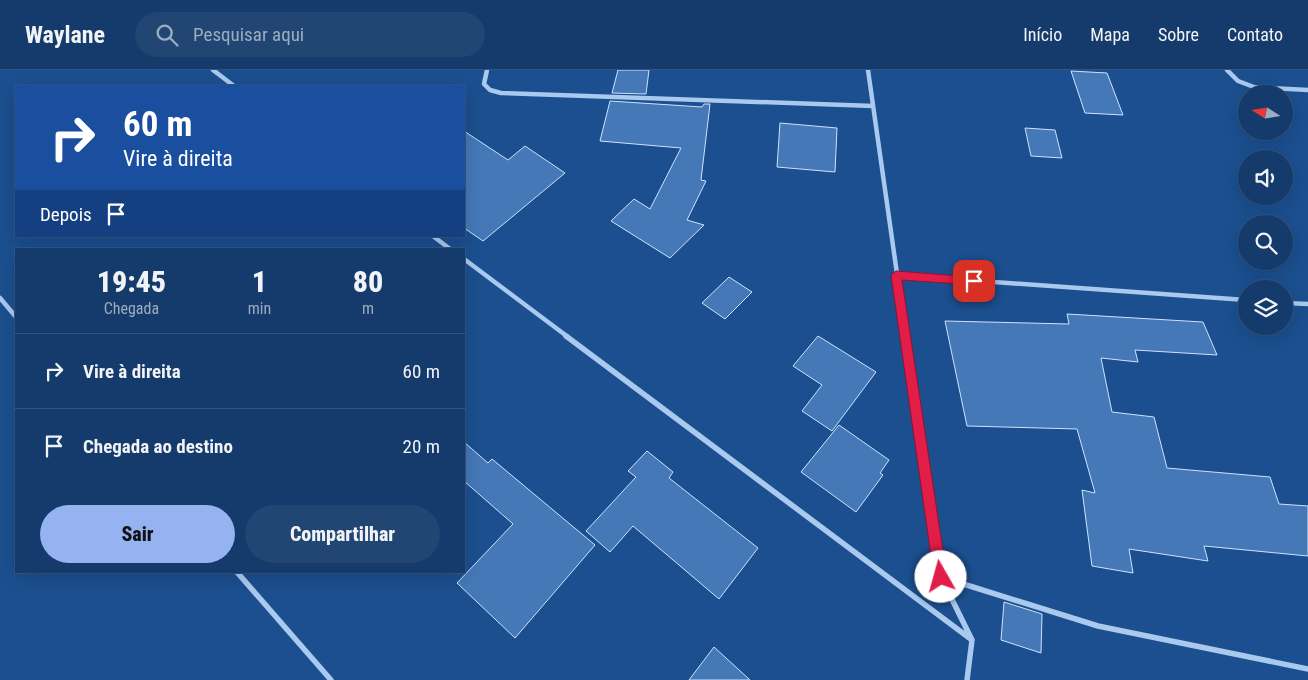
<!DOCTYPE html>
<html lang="pt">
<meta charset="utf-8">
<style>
:root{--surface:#143b6b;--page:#214673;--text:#f1f3f6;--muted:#9dadc1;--line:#33557e;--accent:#95b2f1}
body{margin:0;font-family:"Roboto Condensed",sans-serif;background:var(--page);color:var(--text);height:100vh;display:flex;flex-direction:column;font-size:19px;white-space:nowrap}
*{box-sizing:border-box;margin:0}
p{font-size:16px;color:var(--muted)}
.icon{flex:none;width:28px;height:28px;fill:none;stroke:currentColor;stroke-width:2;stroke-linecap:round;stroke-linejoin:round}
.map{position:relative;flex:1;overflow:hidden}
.sheet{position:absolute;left:15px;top:178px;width:450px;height:325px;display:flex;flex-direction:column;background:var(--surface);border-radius:0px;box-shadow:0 5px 20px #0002,0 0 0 1px var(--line)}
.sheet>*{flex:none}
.hud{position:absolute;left:15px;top:15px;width:450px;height:152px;border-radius:0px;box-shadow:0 5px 20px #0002,0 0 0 1px var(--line);background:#1a4fa0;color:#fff;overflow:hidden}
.needle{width:32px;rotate:282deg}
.fabs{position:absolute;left:1238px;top:15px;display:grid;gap:10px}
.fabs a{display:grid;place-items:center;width:55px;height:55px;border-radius:50%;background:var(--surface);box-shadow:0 5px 20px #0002,0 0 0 1px var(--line);font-size:25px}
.pin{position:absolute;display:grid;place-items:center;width:42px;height:42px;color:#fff;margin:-21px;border-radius:10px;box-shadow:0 2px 8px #0006}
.me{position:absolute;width:55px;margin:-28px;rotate:353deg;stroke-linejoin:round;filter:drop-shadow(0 0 4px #0008)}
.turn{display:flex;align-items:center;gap:18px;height:105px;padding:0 25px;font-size:22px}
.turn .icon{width:65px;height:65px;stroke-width:2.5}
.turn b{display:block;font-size:35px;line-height:42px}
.then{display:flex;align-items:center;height:48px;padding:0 25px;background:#0003;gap:10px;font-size:19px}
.eta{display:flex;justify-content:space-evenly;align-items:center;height:85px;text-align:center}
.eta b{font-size:30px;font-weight:800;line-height:35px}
.primary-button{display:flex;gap:10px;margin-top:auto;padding:10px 25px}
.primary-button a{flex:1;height:58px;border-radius:30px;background:var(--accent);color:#111;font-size:20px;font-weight:800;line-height:58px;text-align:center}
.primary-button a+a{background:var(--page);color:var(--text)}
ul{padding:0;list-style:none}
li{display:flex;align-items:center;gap:15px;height:75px;padding:0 25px;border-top:1px solid var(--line)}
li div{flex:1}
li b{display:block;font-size:19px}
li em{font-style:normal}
header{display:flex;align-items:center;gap:30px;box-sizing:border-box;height:70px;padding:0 25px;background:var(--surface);border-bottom:1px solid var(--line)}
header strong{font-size:24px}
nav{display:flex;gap:28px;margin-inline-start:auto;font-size:18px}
.search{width:350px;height:45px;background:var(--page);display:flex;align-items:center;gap:12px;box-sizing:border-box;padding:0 18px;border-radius:28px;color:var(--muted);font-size:19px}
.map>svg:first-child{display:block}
.building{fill:#4478b7;stroke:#cfe3fa}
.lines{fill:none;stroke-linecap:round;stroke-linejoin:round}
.street-far1{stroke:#a9c9ee;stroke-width:4.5}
.street{stroke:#a9c9ee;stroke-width:5.5}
.route{fill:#e11d48;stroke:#92132f}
</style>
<header>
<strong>Waylane</strong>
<div class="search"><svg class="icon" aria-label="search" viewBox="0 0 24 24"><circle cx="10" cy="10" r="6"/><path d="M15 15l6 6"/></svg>Pesquisar aqui</div>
<nav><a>Início</a><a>Mapa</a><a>Sobre</a><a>Contato</a></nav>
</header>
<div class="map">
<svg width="1308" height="610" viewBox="0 0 1308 610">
<rect width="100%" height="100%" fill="#1b4f8f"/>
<path class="building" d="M618,0H649L646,24L612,23Z
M1071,1L1107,3L1123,45L1085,43Z
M610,31L702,37L704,34H710L701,110L706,111L687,150L704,155L670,188L611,151L634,129L650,139L681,78L600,71Z
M780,53L837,58L835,102L777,97Z
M1025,58L1055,60L1062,88L1031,86Z
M464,61L508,90L525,76L565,103L483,171L464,158Z
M729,207L752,222L725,249L702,233Z
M1067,244L1203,252L1217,285L1135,280L1138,292L1101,288L1112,342L1154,347L1167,398L1270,407L1279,434L1308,436V486L1204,476L1208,491L1129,479L1133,503L1092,496L1082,420L1095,423L1077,359L967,356L945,251L1069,254Z
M818,266L876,302L832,361L802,341L822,315L793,296Z
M839,355L889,390L880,403L883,405L856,442L801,402Z
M464,372L488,393L492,389L595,475L515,568L457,513L513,454L464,411Z
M647,381L673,402L669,408L758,478L719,529L633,456L610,482L586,461L636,407L628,401Z
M1004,532L1042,544L1041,583L1001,570Z
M714,577L750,610H689Z"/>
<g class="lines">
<path class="street-far1" d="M213,0L234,16
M487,0L484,14L490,20L501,23L873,36
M868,0L906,267
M1227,0L1238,11L1254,17L1308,20
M433,166L450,179
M464,189L568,267
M896,205L1246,230
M0,228L16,247
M1284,233L1308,234"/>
<path class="street" d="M566,266L972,570
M906,266L941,507L972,570L967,610
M236,501L331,610
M941,507L1098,556L1308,599"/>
</g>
<path class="route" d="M896,201L974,207L979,211L974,215L902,210L947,507L945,512L941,513L936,512L934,507L891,205Z"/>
</svg>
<div class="fabs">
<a><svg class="needle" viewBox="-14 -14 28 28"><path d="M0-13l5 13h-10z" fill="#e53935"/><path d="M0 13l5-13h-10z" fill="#9dadc1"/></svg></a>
<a><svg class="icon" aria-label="sound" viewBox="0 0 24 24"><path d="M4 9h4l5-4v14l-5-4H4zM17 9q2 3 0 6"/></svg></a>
<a><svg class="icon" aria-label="search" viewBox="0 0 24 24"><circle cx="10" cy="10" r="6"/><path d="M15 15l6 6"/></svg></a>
<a><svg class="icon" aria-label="layers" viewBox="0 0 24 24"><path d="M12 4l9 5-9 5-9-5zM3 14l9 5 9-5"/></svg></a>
</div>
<div class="pin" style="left:974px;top:211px;background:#d93025"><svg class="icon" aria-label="arrive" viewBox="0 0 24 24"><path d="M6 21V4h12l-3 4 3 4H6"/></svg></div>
<svg class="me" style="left:941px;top:507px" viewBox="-20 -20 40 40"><circle r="19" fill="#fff"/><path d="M0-13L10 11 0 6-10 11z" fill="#e11d48"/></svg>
<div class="hud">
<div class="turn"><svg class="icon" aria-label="right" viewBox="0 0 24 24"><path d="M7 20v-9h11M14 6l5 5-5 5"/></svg><div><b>60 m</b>Vire à direita</div></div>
<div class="then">Depois<svg class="icon" aria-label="arrive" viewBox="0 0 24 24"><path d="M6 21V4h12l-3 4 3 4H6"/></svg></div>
</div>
<section class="sheet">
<div class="eta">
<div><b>19:45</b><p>Chegada</p></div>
<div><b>1</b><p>min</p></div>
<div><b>80</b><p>m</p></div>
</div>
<ul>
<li><svg class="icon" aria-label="right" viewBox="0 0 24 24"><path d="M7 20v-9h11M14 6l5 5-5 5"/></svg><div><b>Vire à direita</b></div><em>60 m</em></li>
<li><svg class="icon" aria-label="arrive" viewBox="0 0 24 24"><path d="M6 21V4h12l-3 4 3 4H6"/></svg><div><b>Chegada ao destino</b></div><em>20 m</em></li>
</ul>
<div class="primary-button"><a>Sair</a><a>Compartilhar</a></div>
</section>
</div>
